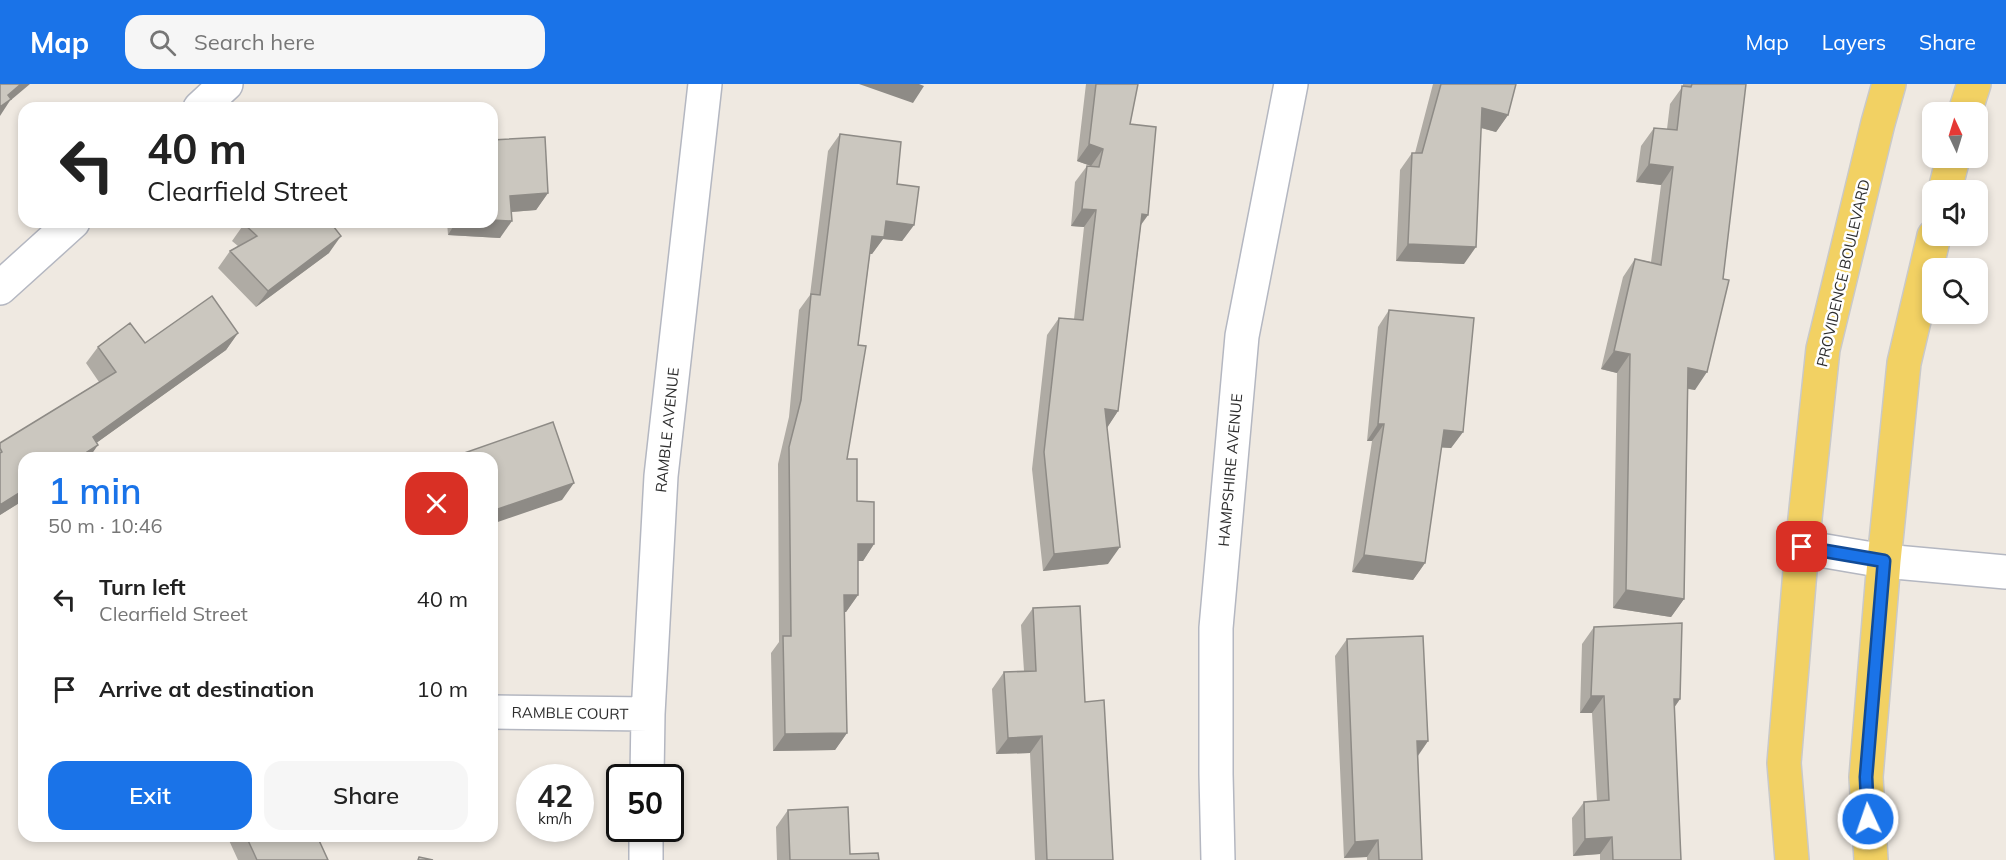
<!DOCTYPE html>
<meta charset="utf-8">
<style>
:root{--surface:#fff;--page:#f6f6f6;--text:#222;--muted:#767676;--accent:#1a73e8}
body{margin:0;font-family:Mulish,sans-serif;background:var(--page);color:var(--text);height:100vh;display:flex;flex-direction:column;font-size:22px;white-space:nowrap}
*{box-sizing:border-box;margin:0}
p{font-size:20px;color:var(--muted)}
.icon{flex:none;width:33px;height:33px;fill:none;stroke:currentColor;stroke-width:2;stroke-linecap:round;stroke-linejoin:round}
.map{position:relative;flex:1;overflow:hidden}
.sheet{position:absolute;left:18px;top:368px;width:480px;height:390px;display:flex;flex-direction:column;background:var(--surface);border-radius:18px;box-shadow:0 3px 9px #0003}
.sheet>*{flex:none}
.hud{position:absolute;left:18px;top:18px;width:480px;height:126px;border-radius:18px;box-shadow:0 3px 9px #0003;background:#fff;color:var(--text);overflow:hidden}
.needle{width:39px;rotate:356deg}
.buttons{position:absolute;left:1922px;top:18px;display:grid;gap:12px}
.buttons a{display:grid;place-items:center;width:66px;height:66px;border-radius:12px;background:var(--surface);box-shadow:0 3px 9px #0003;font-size:30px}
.speed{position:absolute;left:516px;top:680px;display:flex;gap:12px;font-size:30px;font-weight:700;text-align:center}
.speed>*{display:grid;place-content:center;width:78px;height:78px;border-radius:50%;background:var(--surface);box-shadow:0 3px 9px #0003;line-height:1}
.speed small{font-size:15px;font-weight:400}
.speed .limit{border:3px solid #111;border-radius:9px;background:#fff;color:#111}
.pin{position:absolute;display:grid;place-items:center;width:51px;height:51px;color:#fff;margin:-26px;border-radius:12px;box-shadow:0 3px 9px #0006}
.me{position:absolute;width:66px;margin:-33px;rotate:357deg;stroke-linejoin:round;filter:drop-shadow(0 0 4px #0008)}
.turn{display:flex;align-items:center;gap:21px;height:126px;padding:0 30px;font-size:27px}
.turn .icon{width:78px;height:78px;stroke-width:2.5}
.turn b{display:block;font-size:42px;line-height:51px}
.round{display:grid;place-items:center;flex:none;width:63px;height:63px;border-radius:18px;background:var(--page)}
.head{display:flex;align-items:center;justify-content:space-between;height:102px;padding:0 30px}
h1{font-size:36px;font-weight:600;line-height:45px;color:var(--accent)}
.cta{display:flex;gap:12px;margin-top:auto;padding:12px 30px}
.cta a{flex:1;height:69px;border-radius:18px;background:var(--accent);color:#fff;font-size:24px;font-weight:600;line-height:69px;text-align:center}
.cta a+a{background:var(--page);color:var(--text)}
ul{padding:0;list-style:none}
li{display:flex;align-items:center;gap:18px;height:90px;padding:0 30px}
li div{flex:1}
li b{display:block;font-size:22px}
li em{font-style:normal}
header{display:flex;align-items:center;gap:36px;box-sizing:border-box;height:84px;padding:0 30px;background:var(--accent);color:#fff}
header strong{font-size:28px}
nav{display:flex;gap:33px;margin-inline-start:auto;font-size:21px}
.search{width:420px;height:54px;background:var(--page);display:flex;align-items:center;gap:15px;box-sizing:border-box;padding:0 21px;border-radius:18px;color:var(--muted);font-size:22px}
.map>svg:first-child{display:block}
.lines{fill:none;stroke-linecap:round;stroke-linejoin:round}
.minor-casing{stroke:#b4b7c1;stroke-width:36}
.major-casing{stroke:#c9c9c9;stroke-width:36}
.minor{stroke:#fff;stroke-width:33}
.major{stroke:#f2d163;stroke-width:33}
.wall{fill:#afaba4}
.shaded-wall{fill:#8e8b86}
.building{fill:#cbc7bf;stroke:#8e8b86;stroke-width:1.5}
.route-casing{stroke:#114b97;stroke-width:15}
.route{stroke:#1a73e8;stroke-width:10}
.labels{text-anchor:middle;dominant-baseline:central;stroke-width:5;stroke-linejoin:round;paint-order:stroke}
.street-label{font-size:15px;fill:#2e2e2e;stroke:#fff}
</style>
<header>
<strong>Map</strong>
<div class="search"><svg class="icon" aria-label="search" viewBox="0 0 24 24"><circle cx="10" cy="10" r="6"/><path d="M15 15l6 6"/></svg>Search here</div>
<nav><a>Map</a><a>Layers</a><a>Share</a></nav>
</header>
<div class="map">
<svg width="2006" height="776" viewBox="0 0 2006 776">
<rect width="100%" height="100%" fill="#efe9e1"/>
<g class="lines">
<g class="minor-casing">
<path id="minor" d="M200,24L226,0
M0,204L73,138
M1802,463L1884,477L2006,488
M492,628L648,630
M647,693L648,630L661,392L705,0
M646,776V744
M1218,776L1216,690V544L1242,252L1291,0"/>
</g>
<g class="major-casing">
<path id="major" d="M1965,28L1974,0
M1945,106L1953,74
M1792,776L1784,679L1802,463L1823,265L1878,39L1889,0
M1871,776L1866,693L1884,477L1904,279L1934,152"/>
</g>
<use href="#minor" class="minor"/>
<use href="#major" class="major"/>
</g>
<path class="wall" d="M1086,0H1138L1130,40L1148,131L1141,141L1118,327L1107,343L1108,480L1043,487L1032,385L1047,251L1059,234L1074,235L1084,143L1071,142L1075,98L1087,82H1091L1077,77Z
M1433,0H1516L1508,31L1496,48L1481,44L1464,180L1396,177L1400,86L1412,69H1415Z
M1683,0H1746L1695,306L1688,305L1684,515L1671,533L1613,524L1617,289L1601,285L1623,193L1635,175L1651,178L1661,101L1636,98L1641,62L1654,44L1667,45L1670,20L1683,2Z
M840,50L897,100L914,141L902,157L883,155L872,170H870L858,261L847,375L857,417L874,460L863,477H858V511L846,528H844L847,649L835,666L773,667L771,569L779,558L778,380L789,333L799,226L810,211L828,67Z
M492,56L548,109L536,126L511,128L500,154L448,151L447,138H492Z
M244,140L334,144L329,169L256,223L218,184L230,167L238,162L232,157Z
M1389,226L1463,348L1451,364L1441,363L1425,479L1413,496L1352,488L1372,357H1367L1378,243Z
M238,249L226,266L96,359L24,374V416L0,431V359L99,298L86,279L98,263L145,259Z
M1033,524L1085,618L1113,776H1035L1030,669L996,670L992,605L1004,588L1024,587L1021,541Z
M1594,543L1680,615L1674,624L1681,776H1600V770L1573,772L1572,734L1584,718L1597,717L1592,629H1580L1582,560Z
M1347,555L1428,657L1418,672L1422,776H1367V773L1344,774L1335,572Z
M788,726L850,770L879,776H777L776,743Z
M227,752H317L328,776H238Z"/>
<path class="shaded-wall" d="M21,0H30L11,16V15L0,32V22L8,11Z
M859,0H919L924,2L913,19Z
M1482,24L1508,31L1496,48L1471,41Z
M1089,60L1103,65L1091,82L1077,77Z
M1649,80L1673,83L1661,101L1636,98Z
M548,109L536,126L498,129L510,112Z
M1082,125L1096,126L1084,143L1071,142Z
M1142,130L1148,131L1136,147Z
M492,136L512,137L500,154L448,151L456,138H492Z
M886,137L914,141L902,157L883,155L872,170L861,169L872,152Z
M330,138H344L318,155Z
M341,152L329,169L256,223L268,207Z
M1408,160L1476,163L1464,180L1396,177Z
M238,249L226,266L81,370L93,353Z
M1614,267L1630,270L1617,289L1601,285Z
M1688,284L1707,288L1695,306L1675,302Z
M1105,325L1118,327L1107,344Z
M1378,340H1384L1372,357H1367Z
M1444,346L1463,348L1451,364L1432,363Z
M98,361L89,374H78Z
M574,399L562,416L492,440V427Z
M24,406V416L0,431V421Z
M858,460H874L863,477H846Z
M1120,463L1108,480L1043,487L1054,470Z
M1364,471L1425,479L1413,496L1352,488Z
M1626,506L1684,515L1671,533L1613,524Z
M844,511H858L846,528H832Z
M1591,612H1604L1592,629H1580Z
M1674,615H1680L1668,632Z
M847,649L835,666L773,667L785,650Z
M1042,652L1030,669L996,670L1008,654Z
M1417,657H1428L1416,674Z
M1612,753L1600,770L1573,772L1585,755Z
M1378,756L1367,773L1344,774L1355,758Z"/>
<path class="building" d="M0,0H21L8,11L11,15L0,23Z
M1096,0H1138L1130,40L1156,43L1148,131L1142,130L1118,327L1105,325L1120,463L1054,470L1044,368L1059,234L1083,236L1096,126L1082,125L1087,82L1099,83L1103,65L1089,60Z
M1441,0H1516L1508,31L1482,24L1476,163L1408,160L1412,69H1422Z
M1692,0H1746L1723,195L1729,196L1707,288L1688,284L1684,515L1626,506L1630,270L1614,267L1635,175L1661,181L1673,83L1649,80L1654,44L1677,46L1682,2L1691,3Z
M840,50L901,58L897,100L919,103L914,141L886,137L884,153L872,152L858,261L866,262L847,375H857V417L874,418V460H858V511H844L847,649L785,650L783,552H791L789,363L801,316L811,210L820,211Z
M545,53L548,109L510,112L512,137L492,136V56Z
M247,138H330L341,152L268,207L230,167L257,152L244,140Z
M212,212L238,249L93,353L98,361L78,374H24V406L0,421V369L2,368L0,364V359L116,288L98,263L130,239L145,259Z
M1389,226L1474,234L1463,348L1444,346L1425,479L1364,471L1384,340H1378Z
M553,338L574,399L492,427V374H450Z
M1080,522L1085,618L1104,616L1113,776H1047L1042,652L1008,654L1004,588L1036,587L1033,524Z
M1682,539L1680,615H1674L1681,776H1613L1612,753L1585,755L1584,718L1609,716L1604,612H1591L1594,543Z
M1423,552L1428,657H1417L1422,776H1379L1378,756L1355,758L1347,555Z
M848,723L850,770L878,769L879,776H790L788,726Z
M246,752H317L328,776H257Z
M419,773L433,776H418Z"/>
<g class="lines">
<g class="route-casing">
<path id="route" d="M1802,463L1884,477L1866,693L1868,735"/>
</g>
<use href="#route" class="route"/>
</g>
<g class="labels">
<g class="street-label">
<text transform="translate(1843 189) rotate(-77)">PROVIDENCE BOULEVARD</text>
<text transform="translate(667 346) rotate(-84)">RAMBLE AVENUE</text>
<text transform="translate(1230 386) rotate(-85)">HAMPSHIRE AVENUE</text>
<text transform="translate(570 629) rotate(1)">RAMBLE COURT</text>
</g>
</g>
</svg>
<div class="buttons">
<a><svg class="needle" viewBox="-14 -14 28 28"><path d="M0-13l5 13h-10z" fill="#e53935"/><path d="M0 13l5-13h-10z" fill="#767676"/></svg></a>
<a><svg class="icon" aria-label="sound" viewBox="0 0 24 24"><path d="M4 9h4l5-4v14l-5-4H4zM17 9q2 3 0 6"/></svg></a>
<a><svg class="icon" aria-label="search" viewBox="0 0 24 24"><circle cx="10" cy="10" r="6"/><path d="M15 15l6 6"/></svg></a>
</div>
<div class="speed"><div>42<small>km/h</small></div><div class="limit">50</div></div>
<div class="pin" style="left:1802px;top:463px;background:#d93025"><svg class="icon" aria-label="arrive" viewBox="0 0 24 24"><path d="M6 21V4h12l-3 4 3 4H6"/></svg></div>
<svg class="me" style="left:1868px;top:735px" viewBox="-20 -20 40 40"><circle r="17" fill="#1a73e8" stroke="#fff" stroke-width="3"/><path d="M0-11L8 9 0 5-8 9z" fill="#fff"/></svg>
<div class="hud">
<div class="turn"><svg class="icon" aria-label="left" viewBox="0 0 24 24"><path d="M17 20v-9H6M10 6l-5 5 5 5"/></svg><div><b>40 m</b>Clearfield Street</div></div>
</div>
<section class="sheet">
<div class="head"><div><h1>1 min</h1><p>50 m · 10:46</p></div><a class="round" style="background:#d93025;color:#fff"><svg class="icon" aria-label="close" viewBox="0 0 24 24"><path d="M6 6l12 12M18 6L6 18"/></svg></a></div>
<ul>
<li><svg class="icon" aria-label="left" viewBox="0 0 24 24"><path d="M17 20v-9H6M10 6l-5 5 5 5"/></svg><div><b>Turn left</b><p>Clearfield Street</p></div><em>40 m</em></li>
<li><svg class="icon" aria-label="arrive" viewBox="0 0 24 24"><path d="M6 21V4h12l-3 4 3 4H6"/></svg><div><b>Arrive at destination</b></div><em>10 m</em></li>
</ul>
<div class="cta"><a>Exit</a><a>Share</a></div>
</section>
</div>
